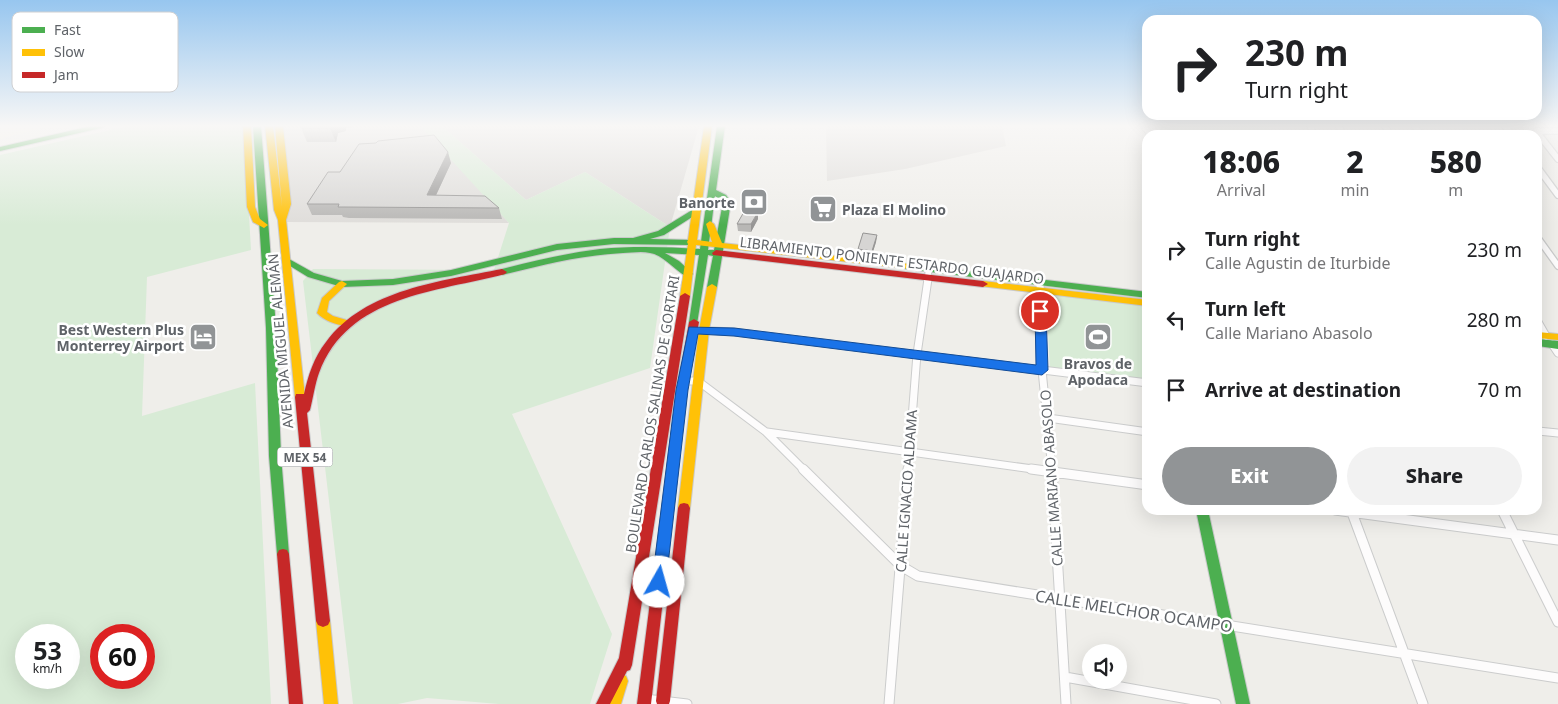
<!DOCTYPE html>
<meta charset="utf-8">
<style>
:root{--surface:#fff;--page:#f2f2f2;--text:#202124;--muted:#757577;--accent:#919496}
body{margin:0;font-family:"Noto Sans",sans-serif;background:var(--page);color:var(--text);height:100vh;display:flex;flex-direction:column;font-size:19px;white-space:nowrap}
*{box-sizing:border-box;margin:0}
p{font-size:16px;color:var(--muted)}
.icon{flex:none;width:28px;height:28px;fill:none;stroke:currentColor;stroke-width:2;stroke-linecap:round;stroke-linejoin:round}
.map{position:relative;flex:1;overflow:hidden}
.side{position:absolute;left:1142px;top:130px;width:400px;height:385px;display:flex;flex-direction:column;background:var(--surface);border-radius:15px;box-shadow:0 5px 20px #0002}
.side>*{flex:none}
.guide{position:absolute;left:1142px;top:15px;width:400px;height:105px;border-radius:15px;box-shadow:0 5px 20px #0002;background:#fff;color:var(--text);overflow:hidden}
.buttons{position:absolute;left:1082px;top:644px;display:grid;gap:10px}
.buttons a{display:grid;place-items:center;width:45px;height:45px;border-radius:50%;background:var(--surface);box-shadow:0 5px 20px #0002;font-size:25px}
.speed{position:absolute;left:15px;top:624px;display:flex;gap:10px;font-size:25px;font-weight:700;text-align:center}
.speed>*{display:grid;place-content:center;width:65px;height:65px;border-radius:50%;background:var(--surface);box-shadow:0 5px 20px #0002;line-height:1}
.speed small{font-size:12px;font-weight:400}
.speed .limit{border:8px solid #d22;background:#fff;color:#111}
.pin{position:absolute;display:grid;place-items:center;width:42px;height:42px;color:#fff;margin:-21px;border:2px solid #fff;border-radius:50%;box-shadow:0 1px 5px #0007}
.me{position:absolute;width:55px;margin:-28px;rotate:7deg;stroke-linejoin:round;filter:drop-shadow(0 0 4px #0008)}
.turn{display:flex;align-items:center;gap:18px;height:105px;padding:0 20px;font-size:22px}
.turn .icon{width:65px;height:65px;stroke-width:2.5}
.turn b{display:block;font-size:35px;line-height:42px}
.eta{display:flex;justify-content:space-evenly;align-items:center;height:85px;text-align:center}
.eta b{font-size:30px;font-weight:800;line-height:35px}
.cta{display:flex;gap:10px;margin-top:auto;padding:10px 20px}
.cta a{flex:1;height:58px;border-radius:30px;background:var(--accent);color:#fff;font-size:20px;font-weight:800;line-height:58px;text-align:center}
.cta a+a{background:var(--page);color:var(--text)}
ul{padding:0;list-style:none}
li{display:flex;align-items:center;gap:15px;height:70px;padding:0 20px}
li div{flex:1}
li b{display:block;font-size:19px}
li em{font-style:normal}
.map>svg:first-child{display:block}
.commercial{fill:#f7f3e4}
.industrial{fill:#dfddda}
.green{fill:#d8ebd6;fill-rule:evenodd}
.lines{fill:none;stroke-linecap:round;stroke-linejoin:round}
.street-far2-casing{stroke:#cbcccc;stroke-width:8}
.street-far1-casing{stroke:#cbcccc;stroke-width:9}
.street-casing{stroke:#cbcccc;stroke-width:11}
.fast-casing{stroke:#cacacb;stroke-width:2}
.slow-casing{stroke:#cacacb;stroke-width:2}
.jam-casing{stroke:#cacacb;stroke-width:2}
.street-far2{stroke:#fdfcfc;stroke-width:5.5}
.street-far1{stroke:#fdfcfc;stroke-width:7}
.street{stroke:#fdfcfc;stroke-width:9}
.fast{fill:#4caf50;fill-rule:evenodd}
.slow{fill:#ffc107;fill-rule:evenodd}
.jam{fill:#c62828;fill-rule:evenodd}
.wall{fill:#b8b7b5}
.shaded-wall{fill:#969594}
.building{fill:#d6d5d3;stroke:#969594}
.route{fill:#1a73e8;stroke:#114b97}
.labels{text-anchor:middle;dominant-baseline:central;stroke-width:5;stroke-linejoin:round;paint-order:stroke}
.shield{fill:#fff;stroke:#8f9295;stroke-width:1}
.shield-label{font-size:12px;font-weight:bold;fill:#5f6368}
.poi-label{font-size:14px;font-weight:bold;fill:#5f6368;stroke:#fff;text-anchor:end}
.street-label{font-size:14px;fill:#5f6368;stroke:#fff}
.near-street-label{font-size:16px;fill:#5f6368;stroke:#fff}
.key{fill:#fff;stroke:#cfd0d2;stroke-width:1}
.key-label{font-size:14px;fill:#5f6368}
</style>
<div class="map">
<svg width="1558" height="704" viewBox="0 0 1558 704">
<rect width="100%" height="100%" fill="#efeeea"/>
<path class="commercial" d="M0,126H49L0,139Z"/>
<path class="industrial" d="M280,126H423L509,223L287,222Z
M442,126H699L670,227L585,172L526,200Z
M826,126H1002L1006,146L905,169L827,181Z"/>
<path class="green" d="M128,126H244L251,250L147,277L142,416L255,383L271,704H0V155ZM26,635H69V678H26ZM101,635H144V678H101Z
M420,126H442L526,200L585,172L670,227L650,368L512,414L612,634L590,704H499L427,698L398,704H353L303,281L313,269L494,270L509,223Z
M1157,126H1271L1268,128L1270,135H1164Z
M1046,294L1147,305V379L1050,369Z"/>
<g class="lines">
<g class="street-far2-casing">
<path id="street-far2" d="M1144,126L1151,135
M1310,126L1314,135
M1339,126L1343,135
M1385,126L1390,135
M1415,126L1421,135
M1505,126L1512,135
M1558,131H1536L1558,159
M1538,168L1558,195
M1538,238L1558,266
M927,280L929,269"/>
</g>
<g class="street-far1-casing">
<path id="street-far1" d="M1040,282L1042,370L1052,470
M1538,322L1546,336
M693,330L734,332L1148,383
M1552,344L1558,353
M683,381H698L766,432L804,470
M1048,418L1148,432
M1538,431L1558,433
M767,432L1040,470
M908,470L917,354L928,279"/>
</g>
<g class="street-casing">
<path id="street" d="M803,469L901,566L918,576L1558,678
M1031,469L1148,485
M1052,469L1066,704
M1335,510L1558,540
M1351,510L1423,704
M1502,510L1558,622
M1065,677L1216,704
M645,699L687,704
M889,704L908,469"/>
</g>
<g class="fast-casing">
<path id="fast" d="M91,126H105L101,128L0,151V147Z
M253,126H261L276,328L281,456L289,554L287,558L283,559L279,558L277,554L269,456L266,328Z
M717,126H725L716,190L726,195L731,202L717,287L712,290L707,287L713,256L708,255L697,324H691L689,322L699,255L665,253L679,261L691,272L693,274L688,277C677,273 664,255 650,253C641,251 631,253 623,253C582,255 542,265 502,275L499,274L497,272L502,269C534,261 567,253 600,249C633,246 666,247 700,249ZM715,196L723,202L714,250H708Z
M697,207L701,210L700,212L664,235L650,239L694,240L695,242L691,245L614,244L557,250L451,276L393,285L342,287L308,277L282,261L283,259H289L314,273L342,281L393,279L451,270L557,244L614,238H633L658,231Z
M909,264L1148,292V298L906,269L904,267Z
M1538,339L1558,341V349L1538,346Z
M1196,510H1208L1250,704H1236Z"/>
</g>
<g class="slow-casing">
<path id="slow" d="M243,126H251L255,207L260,219L268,225L264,228L253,222L247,207Z
M265,126H273L282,207L275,126H283L291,204L286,220L305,397L304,400H296L295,397L278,220L274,210Z
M704,126H712L697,240L712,242L706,224L710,221L714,224L722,243L909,264L914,267L912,269L696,245L690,296L688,298H682L680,296L688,244L687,242L688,240Z
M342,281L347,284L329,301L327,312L333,316L350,321L352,323L350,325C340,327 324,321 317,313L322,298L339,282Z
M983,281L1148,300V306L980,286L978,284Z
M712,284L717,287L709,330L690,508L688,512L684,513L680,512L678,508L699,330L707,287Z
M1538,332L1558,334V340L1538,338Z
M323,615L328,617L330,621L338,704H324L316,621L318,617Z
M621,674L626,676L628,681L621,704H607L616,676Z"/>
</g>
<g class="jam-casing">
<path id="jam" d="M716,250L983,281L988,284L983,287L713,255L712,253Z
M502,269L507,272L505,274C437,292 348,295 319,373C315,384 313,398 310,410L307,413L330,621L328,625L323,627L318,625L316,621L295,397L296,394H304C308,376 314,357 326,342C365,289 442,281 502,269Z
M685,293L690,296L632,665L630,670L627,671L610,704H596L619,658L680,296Z
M694,319L699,322L687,390L651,704H637L677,390L689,322Z
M684,503L688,504L690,508L670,701L669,704H657L656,701L678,508L680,504Z
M283,549L287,550L289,554L303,704H289L277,554L279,550Z"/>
</g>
<use href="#street-far2" class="street-far2"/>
<use href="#street-far1" class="street-far1"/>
<use href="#street" class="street"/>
<use href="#fast" class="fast"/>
<use href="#slow" class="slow"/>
<use href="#jam" class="jam"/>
</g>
<path class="wall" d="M353,127L346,128V131L338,133L336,142H307L301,128Z
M376,143L451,163L436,195L499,208L502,219L349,218L343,217L342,215H312L307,204L340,172Z
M758,219L751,232L738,231L737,224Z
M877,235L876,242L871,258L858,257V249Z"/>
<path class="shaded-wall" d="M330,126H354L353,127L346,128V131L338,133L336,142L330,128Z
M448,152L451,163L431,206L427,195Z
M758,212V219L751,232V224Z
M877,235L876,242L871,258L872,251Z"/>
<path class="building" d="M301,126H330V128H301Z
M434,135L448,152L427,195L485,196L499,208L344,207H338L339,204H307L328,172H340L359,144L376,143L378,141Z
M745,210L758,212L751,224H737Z
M863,233L877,235L872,251L858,249Z"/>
<linearGradient id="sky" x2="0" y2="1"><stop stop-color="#97c6ef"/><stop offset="0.56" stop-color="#f8f7f6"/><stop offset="1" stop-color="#f8f7f6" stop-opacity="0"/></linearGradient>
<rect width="1558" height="225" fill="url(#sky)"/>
<path class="route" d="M1040,307L1046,311L1048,370L1042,375L734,336L698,334L688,390L666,582L664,587L659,589L654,587L652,582L676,390L689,327L734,328L1036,365L1035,311Z"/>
<defs>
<g id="bank-square" transform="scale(1.4375)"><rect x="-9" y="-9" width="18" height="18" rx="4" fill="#919496" stroke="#fff"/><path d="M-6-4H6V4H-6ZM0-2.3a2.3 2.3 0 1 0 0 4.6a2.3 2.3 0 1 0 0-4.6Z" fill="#fff"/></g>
<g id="supermarket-square" transform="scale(1.4375)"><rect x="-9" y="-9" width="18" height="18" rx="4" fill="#919496" stroke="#fff"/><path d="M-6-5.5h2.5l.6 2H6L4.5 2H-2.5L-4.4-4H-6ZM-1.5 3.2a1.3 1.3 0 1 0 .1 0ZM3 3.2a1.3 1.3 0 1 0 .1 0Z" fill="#fff"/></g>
<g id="hotel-square" transform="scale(1.4375)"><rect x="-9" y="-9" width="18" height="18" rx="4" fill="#919496" stroke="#fff"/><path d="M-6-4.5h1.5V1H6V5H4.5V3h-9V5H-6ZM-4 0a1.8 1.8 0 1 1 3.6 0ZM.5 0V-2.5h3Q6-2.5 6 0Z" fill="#fff"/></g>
<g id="stadium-square" transform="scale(1.4375)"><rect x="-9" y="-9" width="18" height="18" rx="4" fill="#919496" stroke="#fff"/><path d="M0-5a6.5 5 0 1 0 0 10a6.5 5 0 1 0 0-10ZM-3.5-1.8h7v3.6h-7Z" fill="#fff"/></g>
</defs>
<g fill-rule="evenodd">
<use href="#bank-square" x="754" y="202"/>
<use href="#supermarket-square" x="823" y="209"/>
<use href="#hotel-square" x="203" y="337"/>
<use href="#stadium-square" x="1098" y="337"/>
</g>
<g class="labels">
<rect class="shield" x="277.5" y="447.5" width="55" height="19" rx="4"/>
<g class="shield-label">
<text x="305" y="457">MEX 54</text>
</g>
<g class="poi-label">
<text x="735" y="202">Banorte</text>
<text x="842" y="209" text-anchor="start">Plaza El Molino</text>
<text x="184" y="329">Best Western Plus<tspan x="184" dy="16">Monterrey Airport</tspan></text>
<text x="1098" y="363" text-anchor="middle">Bravos de<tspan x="1098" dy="16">Apodaca</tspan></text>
</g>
<g class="street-label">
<text transform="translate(892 260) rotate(7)">LIBRAMIENTO PONIENTE ESTARDO GUAJARDO</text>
<text transform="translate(280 341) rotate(-95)">AVENIDA MIGUEL ALEMÁN</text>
<text transform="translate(652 414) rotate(-81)">BOULEVARD CARLOS SALINAS DE GORTARI</text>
<text transform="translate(1051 478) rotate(-94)">CALLE MARIANO ABASOLO</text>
<text transform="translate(906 491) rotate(-86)">CALLE IGNACIO ALDAMA</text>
</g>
<g class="near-street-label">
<text transform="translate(1134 611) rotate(9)">CALLE MELCHOR OCAMPO</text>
</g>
</g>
<rect x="12" y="12" width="166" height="80" rx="8" class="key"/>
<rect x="22" y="27" width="23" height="6" fill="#4caf50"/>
<rect x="22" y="49" width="23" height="7" fill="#ffc107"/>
<rect x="22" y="72" width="23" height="6" fill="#c62828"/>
<g class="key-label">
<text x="54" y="35">Fast</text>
<text x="54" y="57">Slow</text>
<text x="54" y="80">Jam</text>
</g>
</svg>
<div class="buttons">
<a><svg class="icon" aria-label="sound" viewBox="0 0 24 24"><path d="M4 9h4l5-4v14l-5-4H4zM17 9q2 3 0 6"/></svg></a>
</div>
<div class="speed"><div>53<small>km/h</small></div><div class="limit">60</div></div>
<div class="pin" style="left:1040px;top:311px;background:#d93025"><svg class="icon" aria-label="arrive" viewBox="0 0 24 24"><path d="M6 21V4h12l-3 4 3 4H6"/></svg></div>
<svg class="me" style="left:659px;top:582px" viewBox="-20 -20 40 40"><circle r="19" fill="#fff"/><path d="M0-13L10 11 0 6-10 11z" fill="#1a73e8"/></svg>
<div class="guide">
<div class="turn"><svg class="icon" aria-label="right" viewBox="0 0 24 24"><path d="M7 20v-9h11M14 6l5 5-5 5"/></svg><div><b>230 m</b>Turn right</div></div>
</div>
<section class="side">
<div class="eta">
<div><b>18:06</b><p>Arrival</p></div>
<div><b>2</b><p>min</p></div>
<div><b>580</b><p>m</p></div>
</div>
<ul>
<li><svg class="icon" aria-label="right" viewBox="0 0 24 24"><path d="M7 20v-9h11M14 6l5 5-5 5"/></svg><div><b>Turn right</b><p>Calle Agustin de Iturbide</p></div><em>230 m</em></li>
<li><svg class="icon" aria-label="left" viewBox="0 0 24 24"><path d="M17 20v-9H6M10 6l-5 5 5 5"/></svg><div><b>Turn left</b><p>Calle Mariano Abasolo</p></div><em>280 m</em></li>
<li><svg class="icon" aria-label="arrive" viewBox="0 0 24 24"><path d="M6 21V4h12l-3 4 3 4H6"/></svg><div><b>Arrive at destination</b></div><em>70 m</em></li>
</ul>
<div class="cta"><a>Exit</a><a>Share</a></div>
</section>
</div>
